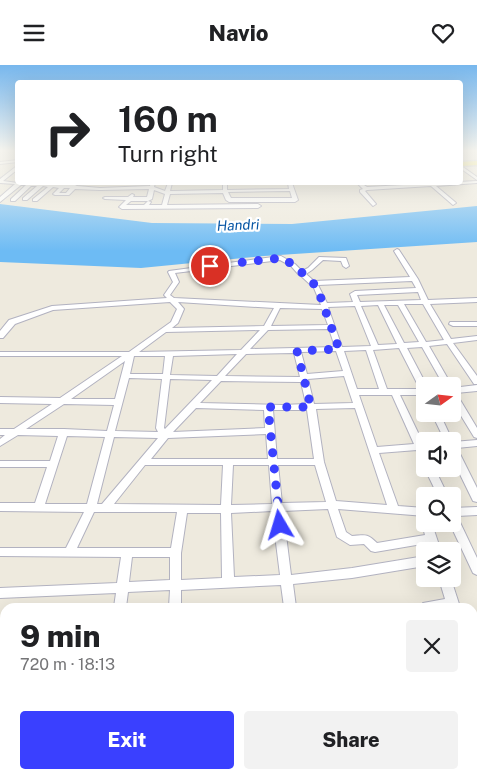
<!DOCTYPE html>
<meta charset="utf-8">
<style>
:root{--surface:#fff;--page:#f2f2f2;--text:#202124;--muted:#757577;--accent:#3a40ff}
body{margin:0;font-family:"Public Sans",sans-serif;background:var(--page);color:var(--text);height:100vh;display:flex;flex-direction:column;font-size:19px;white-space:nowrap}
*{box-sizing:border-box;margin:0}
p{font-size:16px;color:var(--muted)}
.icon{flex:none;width:28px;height:28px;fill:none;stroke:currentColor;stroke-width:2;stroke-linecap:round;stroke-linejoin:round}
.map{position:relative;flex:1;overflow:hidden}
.panel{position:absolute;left:0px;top:538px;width:478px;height:176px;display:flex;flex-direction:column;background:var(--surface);border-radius:15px 15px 0 0;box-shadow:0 5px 20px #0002}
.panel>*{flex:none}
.top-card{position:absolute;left:15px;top:15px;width:448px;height:105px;border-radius:5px;box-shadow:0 5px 20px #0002;background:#fff;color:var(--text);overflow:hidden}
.needle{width:32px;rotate:75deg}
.tools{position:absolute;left:416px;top:312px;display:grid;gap:10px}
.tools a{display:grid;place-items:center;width:45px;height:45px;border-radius:5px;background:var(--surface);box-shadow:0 5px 20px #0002;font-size:25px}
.pin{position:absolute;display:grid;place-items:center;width:42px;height:42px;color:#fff;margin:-21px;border:2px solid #fff;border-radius:50%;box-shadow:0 1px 5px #0007}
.me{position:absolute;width:55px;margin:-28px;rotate:353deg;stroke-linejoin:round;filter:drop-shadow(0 0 4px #0008)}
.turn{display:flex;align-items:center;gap:18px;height:105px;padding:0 20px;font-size:22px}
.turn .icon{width:65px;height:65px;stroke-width:2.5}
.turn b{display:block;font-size:35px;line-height:42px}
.round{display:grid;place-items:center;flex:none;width:52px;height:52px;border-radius:5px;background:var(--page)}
.overview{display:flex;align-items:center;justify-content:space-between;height:85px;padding:0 20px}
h1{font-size:30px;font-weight:800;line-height:38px}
.primary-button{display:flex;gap:10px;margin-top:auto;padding:10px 20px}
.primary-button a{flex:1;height:58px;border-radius:5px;background:var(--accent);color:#fff;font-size:20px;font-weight:800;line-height:58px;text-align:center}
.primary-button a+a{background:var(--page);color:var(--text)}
header{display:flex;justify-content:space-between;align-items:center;height:65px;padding:0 20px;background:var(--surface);font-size:22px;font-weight:800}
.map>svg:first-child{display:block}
.water{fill:#6dbbf4}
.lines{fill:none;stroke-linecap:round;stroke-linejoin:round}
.minor-casing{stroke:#b2b2c0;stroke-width:2}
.major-casing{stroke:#ccc;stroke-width:3}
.minor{fill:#fff;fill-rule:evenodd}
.major{fill:#f7eb5a;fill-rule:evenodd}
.route{stroke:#3a40ff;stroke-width:9;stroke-dasharray:0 16.2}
.labels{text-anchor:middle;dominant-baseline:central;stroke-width:4.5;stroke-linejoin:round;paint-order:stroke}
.far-water-label{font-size:14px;font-style:italic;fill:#0756a5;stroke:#fff}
</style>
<header><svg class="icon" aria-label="menu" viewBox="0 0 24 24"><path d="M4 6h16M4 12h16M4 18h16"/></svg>Navio<svg class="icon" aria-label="heart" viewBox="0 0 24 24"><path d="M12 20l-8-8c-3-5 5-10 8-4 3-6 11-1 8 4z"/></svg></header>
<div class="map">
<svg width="477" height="713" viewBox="0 0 477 713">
<rect width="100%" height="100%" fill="#eeeade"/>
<path class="water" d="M0,139L152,158L292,159L477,141V177L264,191L141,203L0,197Z"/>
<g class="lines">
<g class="minor-casing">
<path id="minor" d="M18,95V97L0,99V97Z
M18,100V104L3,116L18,118H46V119H51L54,118C61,120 57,120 65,118L67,119L66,120H75L77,121L100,123L150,121L151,118H155L154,122L165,126L168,118H172L170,126L223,125V119H182L180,118H232V119H227V125L289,124L288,118H292L298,135L295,137H229L226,135L223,128L170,129L167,140L258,139L261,141L258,143L122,144L119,142L126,135L105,134L103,133L105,132H128L132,129L134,130L133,132H147L149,124L100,125L75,124L69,130H55L53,129L59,123L53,122L37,136H33V134L48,122L43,121L27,135H23V133L37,121H31L15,136H11V134L26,120H21L0,137V132L15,119L0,118V114ZM64,123H70L66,128H59ZM154,125L165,129L162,140H149L151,137L148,136L152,134ZM290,126L292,133H231L228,127ZM131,136H148L144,140H126Z
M460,100L477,112V115L460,103Z
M477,116V118L436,121L455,137L456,138L453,140L431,121L367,125L365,126L376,139L373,141L360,127V125L363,124L357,118H361L367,122Z
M397,184L399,185L418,214L428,235L477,233V237L430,239L451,274L477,271V275L453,278L477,311V319H474L447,279L429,281L452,321H444L422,282L407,283L427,321H425V330H400L423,378H425V396L422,395L417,385L379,388L398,441L425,443V451L338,444L346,467L352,471C365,470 367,468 377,478L425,470L422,459L425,456V459H432L441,486H431L428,478L375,487L371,486L364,479L350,480L337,472L328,444L283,446L291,510L352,503L425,491V501L352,513L293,519L296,542H284L281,520L181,525V542H169L170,525L128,527L126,542H114L116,528L0,533V523L117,518L121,492L0,491V483H66L84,447L0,446V438H35L47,402H0V396H50L58,371L18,370L0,381V374L5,370H0V364H14L52,339L0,338V332L60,333L122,291H0V287H129L171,257L177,244L170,237L53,245L15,259L3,273H0V266L9,255L52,241L167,233L164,230L173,217L168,207L169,206L281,191L295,199L302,206L308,203L319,192L346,193L349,201L346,203L343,201L341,196L323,195L312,205L306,209L314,216L410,212L394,186ZM280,195L291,201L299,210L301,211L314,223L321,240L174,233L170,230L179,217L175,208ZM412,216L416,223L355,226L350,229L353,237L327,238L318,220ZM418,227L421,235L360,237L357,230ZM178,237L274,243L264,261L172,263L178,258L184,244ZM404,239H423L444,275L426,277ZM378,240L397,279L378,280L361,241ZM384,240H398L419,277L404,278ZM355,241L371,281L342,282L328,242ZM280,243L322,244L328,260L271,261ZM329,264L335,282L250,284L268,265ZM260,265L241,285L139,287L166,267ZM399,283L420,324H387L373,285ZM366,285L379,324H357L344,286ZM336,286L343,306L307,309L301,287ZM294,288L300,312L225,311L246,289ZM237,289L217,311L170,310L173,291ZM134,291H165L163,309H130ZM125,296L115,334H71ZM344,311L353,338L314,339L308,314ZM129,313L162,314L156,363L158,367L115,366ZM170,314L212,315L165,364L164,363ZM221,316L301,317L306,339L282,340L200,338ZM359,330H392L414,379L377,382ZM64,339L114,340L107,366L64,364H26ZM196,343L264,345L265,363L173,367ZM355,343L387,440L336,436L324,397L316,344ZM273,345H307L314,394H277ZM266,369L268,394H151L168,373ZM67,371L105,372L87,439H45ZM114,372L158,373L102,439H97ZM145,400H223L221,440L114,439ZM233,400H269L272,439L231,440ZM278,400H315L326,437L282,438ZM272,446L280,510L234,512L231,448ZM94,447H177L171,483H77ZM187,448H221L222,513L181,515V488ZM132,492H170V515L129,517Z
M450,257H477V261H453L449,259Z
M477,320V326L456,328L477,363V373L474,372L452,336V323Z
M432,349H440L453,377L477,375V381L457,383L477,423V437L473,436L452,393V376H445Z
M425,404H435L448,431H438Z
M477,442V450L457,451L477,493V510L473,508L450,459H452V443Z
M439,514H451L460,542H421L423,538L445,534Z
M477,577V589L472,590V578Z
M5,578V590L0,591V579Z
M472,593L477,596V619L472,618Z
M0,638H5V652H0Z
M477,641V655L472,656V642Z
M477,701V713H448L449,709H472V702Z
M94,709H108L107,713H93Z
M166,709H180V713H166Z
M274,709H319L320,711V713H273Z"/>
</g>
<g class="major-casing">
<path id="major" d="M477,96V100L460,101V97Z"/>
</g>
<use href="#minor" class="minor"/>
<use href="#major" class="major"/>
</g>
<linearGradient id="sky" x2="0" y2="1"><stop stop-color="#77b7ed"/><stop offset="0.46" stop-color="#f7f6f0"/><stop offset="1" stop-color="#f7f6f0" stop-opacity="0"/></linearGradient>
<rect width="477" height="186" fill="url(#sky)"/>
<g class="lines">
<path class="route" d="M210,201L281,193L294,200L317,222L339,284L297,286L311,342H268L280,460"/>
</g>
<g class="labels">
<g class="far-water-label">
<text transform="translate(238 160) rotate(-2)">Handri</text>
</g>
</g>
</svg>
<div class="tools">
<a><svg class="needle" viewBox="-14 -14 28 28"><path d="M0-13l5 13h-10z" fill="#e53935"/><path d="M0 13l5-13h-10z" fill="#757577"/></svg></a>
<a><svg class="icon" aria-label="sound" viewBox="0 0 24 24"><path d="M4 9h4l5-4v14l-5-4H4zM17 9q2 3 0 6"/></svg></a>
<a><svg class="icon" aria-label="search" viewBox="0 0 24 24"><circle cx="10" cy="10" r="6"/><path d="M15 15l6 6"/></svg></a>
<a><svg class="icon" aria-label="layers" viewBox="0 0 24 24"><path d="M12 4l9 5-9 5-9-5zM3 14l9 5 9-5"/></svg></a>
</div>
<div class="pin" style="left:210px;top:201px;background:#d93025"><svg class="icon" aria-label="arrive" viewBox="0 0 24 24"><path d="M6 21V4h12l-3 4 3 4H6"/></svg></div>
<svg class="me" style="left:280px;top:460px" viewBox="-20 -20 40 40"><path d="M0-17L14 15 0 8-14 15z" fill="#3a40ff" stroke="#fff" stroke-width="4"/></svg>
<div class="top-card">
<div class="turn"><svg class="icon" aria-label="right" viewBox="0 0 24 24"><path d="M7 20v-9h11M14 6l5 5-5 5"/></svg><div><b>160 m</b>Turn right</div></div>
</div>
<section class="panel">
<div class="overview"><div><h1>9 min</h1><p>720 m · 18:13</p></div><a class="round"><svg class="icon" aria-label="close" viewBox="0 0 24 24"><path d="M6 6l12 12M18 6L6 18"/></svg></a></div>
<div class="primary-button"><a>Exit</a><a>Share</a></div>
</section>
</div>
